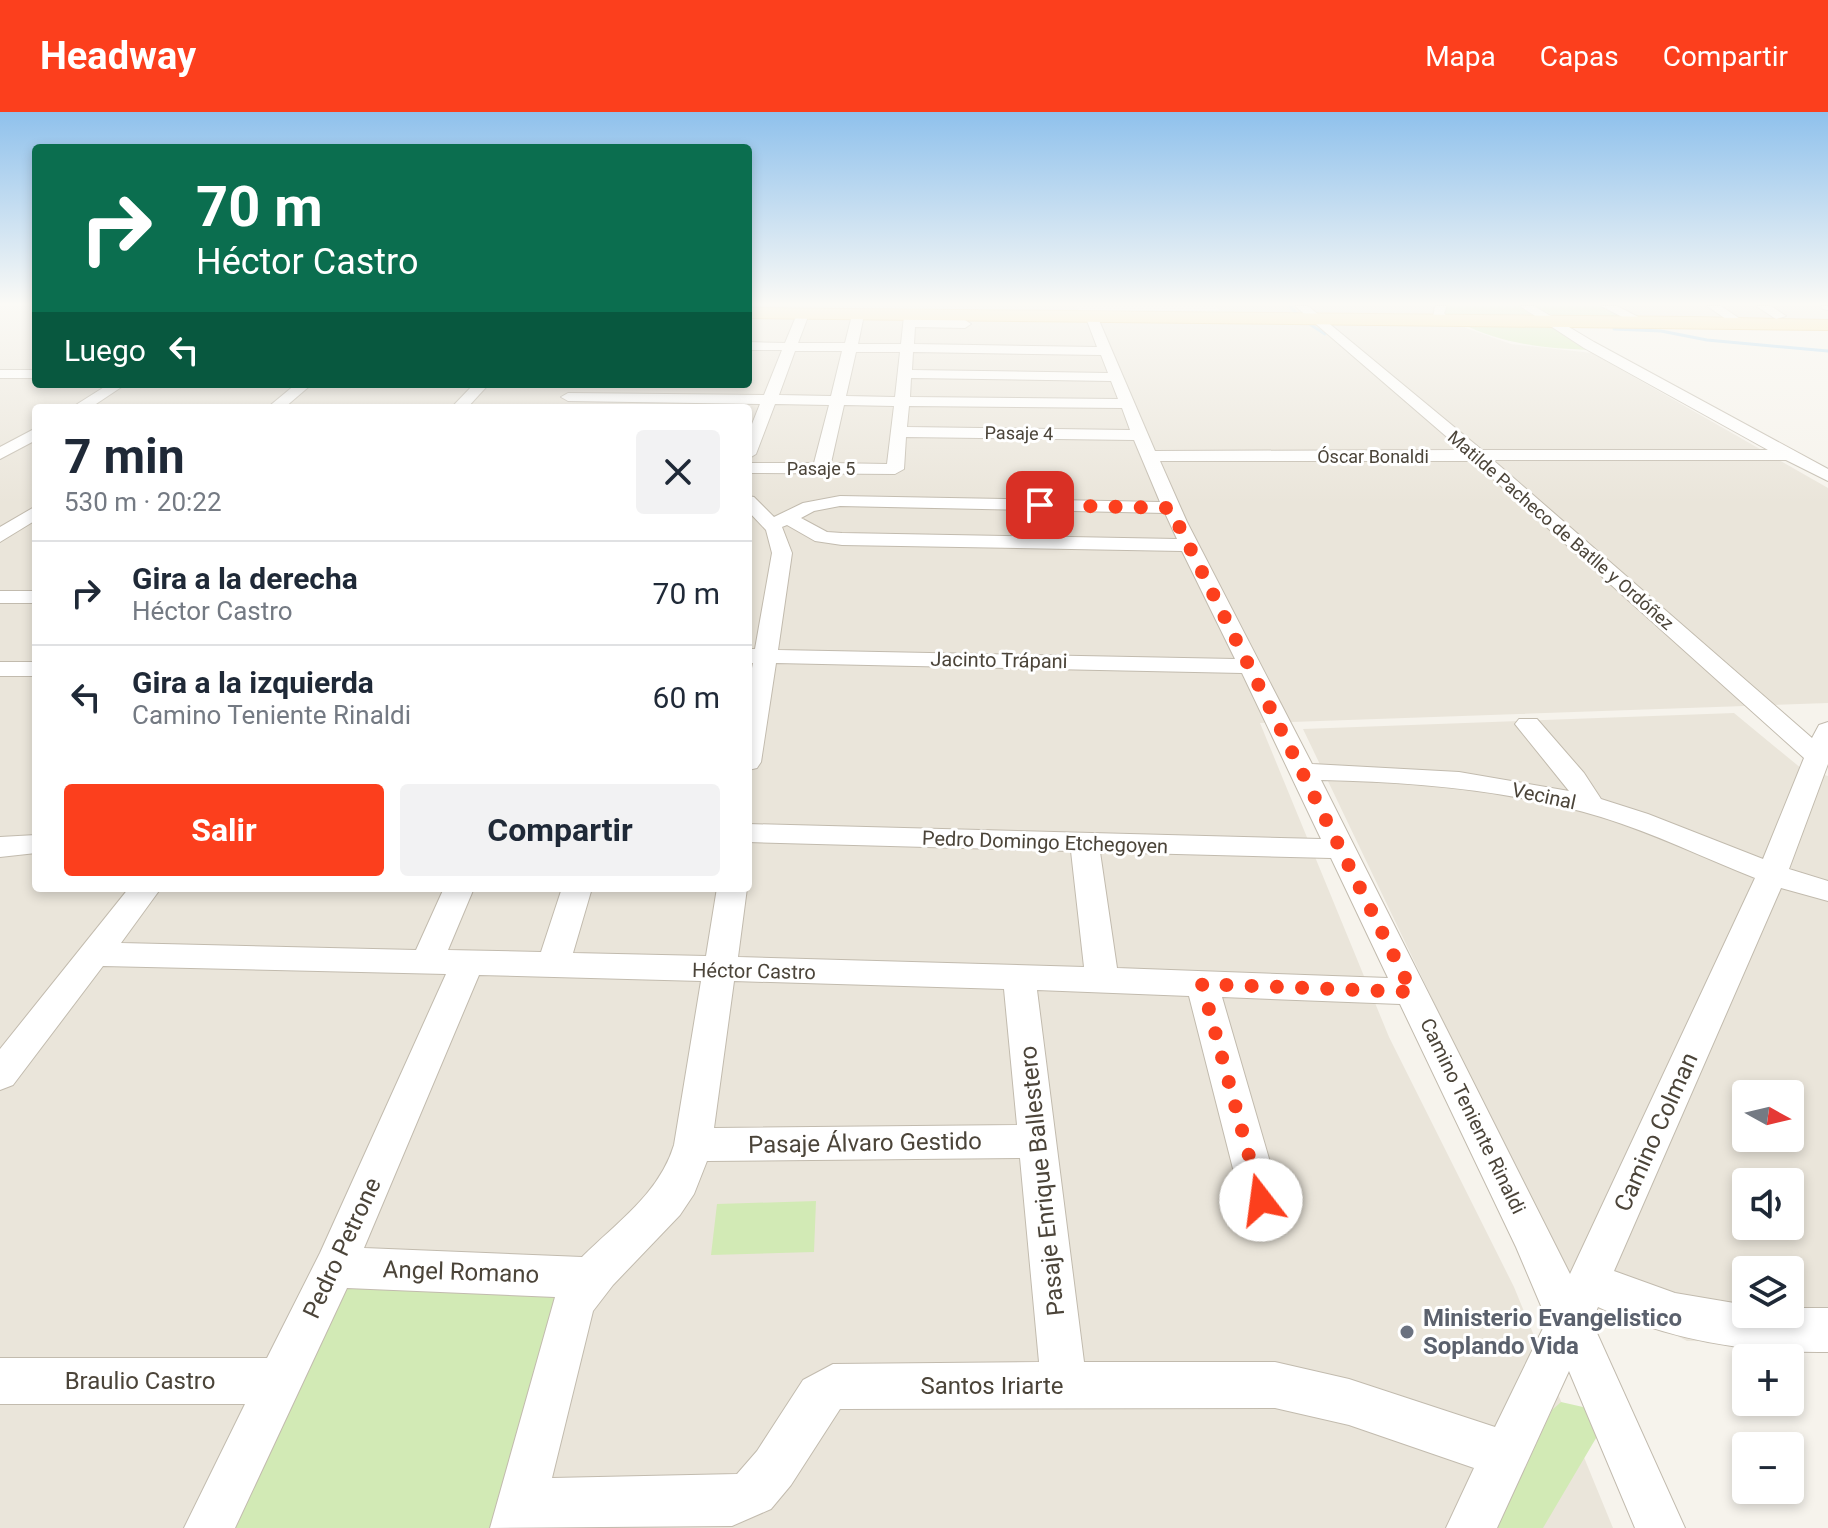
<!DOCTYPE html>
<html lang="es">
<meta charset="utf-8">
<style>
:root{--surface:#fff;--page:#f2f2f3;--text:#1f2937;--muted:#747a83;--line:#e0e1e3;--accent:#fc3f1d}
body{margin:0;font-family:Roboto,sans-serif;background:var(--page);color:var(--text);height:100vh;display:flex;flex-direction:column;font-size:30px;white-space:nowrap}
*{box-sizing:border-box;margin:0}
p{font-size:26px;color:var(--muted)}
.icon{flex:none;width:44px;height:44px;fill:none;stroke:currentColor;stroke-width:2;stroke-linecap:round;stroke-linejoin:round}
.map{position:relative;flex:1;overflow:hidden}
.details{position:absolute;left:32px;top:292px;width:720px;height:488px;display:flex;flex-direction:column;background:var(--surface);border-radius:8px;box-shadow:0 4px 12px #0003}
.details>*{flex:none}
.top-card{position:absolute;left:32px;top:32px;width:720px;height:244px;border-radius:8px;box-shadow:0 4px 12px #0003;background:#0b6e4f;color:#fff;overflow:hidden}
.needle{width:52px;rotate:98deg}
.tools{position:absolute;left:1732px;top:968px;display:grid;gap:16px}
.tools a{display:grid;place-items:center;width:72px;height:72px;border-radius:8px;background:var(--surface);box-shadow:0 4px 12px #0003;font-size:40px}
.pin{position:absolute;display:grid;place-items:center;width:68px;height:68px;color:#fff;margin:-34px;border-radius:16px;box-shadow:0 4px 12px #0006}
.me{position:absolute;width:88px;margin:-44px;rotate:345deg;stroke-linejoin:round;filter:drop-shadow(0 0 6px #0008)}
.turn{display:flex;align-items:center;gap:28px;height:168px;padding:0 32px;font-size:36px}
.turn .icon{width:104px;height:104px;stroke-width:2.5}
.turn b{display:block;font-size:56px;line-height:68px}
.then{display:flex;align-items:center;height:76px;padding:0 32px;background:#0003;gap:16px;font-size:30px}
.round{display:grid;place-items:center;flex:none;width:84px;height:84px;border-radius:8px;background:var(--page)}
.summary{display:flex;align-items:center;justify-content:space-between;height:136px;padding:0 32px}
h1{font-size:48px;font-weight:700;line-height:60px}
.action{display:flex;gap:16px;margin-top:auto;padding:16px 32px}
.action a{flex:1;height:92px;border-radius:8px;background:var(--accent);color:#fff;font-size:32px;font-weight:700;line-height:92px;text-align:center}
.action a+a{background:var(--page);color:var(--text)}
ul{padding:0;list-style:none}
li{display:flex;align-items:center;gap:24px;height:104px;padding:0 32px;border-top:2px solid var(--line)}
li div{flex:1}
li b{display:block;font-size:30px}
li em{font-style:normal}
header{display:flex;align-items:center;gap:48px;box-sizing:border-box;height:112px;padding:0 40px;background:var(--accent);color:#fff}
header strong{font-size:38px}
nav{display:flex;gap:44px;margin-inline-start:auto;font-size:28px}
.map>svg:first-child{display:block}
.residential{fill:#eae5da;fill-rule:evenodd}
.green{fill:#d2eab5}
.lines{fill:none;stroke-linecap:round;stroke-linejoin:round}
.stream{stroke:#a9d4f2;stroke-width:3}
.minor-casing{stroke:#c2bbae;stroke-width:2}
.major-casing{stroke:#e6c16a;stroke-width:2}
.minor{fill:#fff;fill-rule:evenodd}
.major{fill:#ffe39c;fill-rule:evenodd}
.route{stroke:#fc3f1d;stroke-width:14;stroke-dasharray:0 25.2}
.worship-dot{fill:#6b7280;stroke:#fff;stroke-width:3}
.labels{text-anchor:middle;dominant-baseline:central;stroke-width:6;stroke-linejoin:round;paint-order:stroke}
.far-street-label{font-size:18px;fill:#4b4439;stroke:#fff}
.street-label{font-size:20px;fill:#4b4439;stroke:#fff}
.near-street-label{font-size:24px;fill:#4b4439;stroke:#fff}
.near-worship-label{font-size:24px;font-weight:bold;fill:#5b616d;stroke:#fff;text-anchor:start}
</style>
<header>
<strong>Headway</strong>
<nav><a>Mapa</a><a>Capas</a><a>Compartir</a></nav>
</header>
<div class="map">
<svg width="1828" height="1416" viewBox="0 0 1828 1416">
<rect width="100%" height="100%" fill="#f6f3ec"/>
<path class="residential" d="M0,194H36V272H748V204L1068,211L1449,210L1511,232L1592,241L1828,376V591L1260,611L1389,925L1514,1175L1613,1416H0ZM36,296H748V776H36Z
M748,194H1076L1081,202L748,197Z
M1216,194H1828V208L1426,202L1224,203Z
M1734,601L1802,657L1828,664V1230L1687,1229L1566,1166L1303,617ZM1746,982H1790V1026H1746ZM1746,1070H1790V1114H1746ZM1746,1158H1790V1202H1746Z"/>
<path class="green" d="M1444,194H1522L1534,202L1445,204L1440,201Z
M1531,194H1603L1626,205L1556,204Z
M1543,209L1593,238C1549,237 1500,232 1461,211Z
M816,1089L814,1140L711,1143L717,1092Z
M549,1171L562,1194L497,1416H226L341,1174Z
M1561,1290L1583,1295L1602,1316L1543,1416H1497L1552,1298Z"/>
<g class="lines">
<path class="stream" d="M1290,194L1299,205
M1305,209L1325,222
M1614,217L1661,219L1707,228L1828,239"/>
<g class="minor-casing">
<path id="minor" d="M1295,194H1308L1482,338H1768L1584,236L1520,194H1534L1594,230L1828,357V369L1786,348H1493L1812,626L1819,613L1828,610V652L1789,757L1828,769V789L1781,776L1614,1159L1675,1181L1746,1193V1202H1790V1196H1828V1240C1748,1241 1672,1229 1598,1195L1592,1210L1685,1416H1635L1569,1259L1497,1416H1446L1474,1356L1349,1313L1275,1296L840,1297L791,1373L771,1397L732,1414L490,1416L555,1185L347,1176L235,1416H184L245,1292H0V1246H267L320,1141L446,862L103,854L13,973L0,978V937L129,776H161L121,831L416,838L444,776H474L448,838L541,840L562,776H592L573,841L706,844L717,776H747L738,845L1084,855L1071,739L748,730V712L1321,727L1242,561L776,551L761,650L757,656L748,658V576L753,551H748V537H755L772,441L766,418L748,399V384L754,385L774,405L803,391L840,384L1160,390L1134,328L906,325L904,357L895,362L748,361V351H814L829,293L775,292L756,342L748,347V322L760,292L568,289L561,285L568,281L764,283L782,238H748V230L785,231L797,202L803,198L809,202L798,231H845L852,203L858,199L864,203L858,232H901L904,204L910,200L914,201L916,207L965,208L971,212L965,216L915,215L914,232L1097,235L1086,206L1092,202L1098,206L1155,339L1462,338ZM795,239H842L831,284L779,283ZM856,240H900L895,285L846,284ZM913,240L1101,243L1108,261L912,258ZM911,266L1111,269L1118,287L910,285ZM844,293L894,294L887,352L831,351ZM909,294L1122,296L1130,318L907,315ZM1160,349H1473L1804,646L1763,747L1648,702L1601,687L1584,661L1537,607H1519L1515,612L1569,679L1459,660L1312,652L1187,410ZM840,394L1165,401L1177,427L842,421L827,420L801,406L814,399ZM787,413L815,429L842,433L1182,439L1235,547L778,538L792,441L782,415ZM1321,668C1415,670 1511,678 1601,705C1654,721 1704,746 1755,766L1570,1162ZM1100,740L1331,746L1388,866L1117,856ZM479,863L701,869L674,1033C659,1082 617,1110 582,1145L364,1136ZM734,869L1004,877L1017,1013L714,1016ZM1037,878L1189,884L1241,1088L1247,1101L1261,1106L1275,1101L1281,1088L1222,885L1400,892L1516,1135L1547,1208L1495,1315L1349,1267L1275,1250H1084ZM1020,1046L1039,1250L833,1252L803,1268L757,1339L737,1362L552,1366L593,1199L613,1173L680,1103L694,1082L707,1049Z
M1435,194H1447L1444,201L1448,206L1446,209H1438L1433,205Z
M1601,194H1617L1644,208L1634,211Z
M1707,194H1721L1746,211L1736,214Z
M1756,194H1771L1786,204L1776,207Z
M1821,194H1828V198L1823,197Z
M0,258H36V266H0Z
M109,272H126L90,296H71Z
M296,272H312L284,296H267Z
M474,272H489L467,296H451Z
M36,316V328L0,347V335Z
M36,394V408L0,430V415Z
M0,479H36V491H0Z
M0,550H36V564H0Z
M36,723V741L0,745V725Z"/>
</g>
<g class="major-casing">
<path id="major" d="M748,196L1693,205L1828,208V218L748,206Z"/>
</g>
<use href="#minor" class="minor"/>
<use href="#major" class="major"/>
</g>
<linearGradient id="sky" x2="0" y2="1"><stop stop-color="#8fc1ec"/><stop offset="0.49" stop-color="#fbfaf6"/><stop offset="1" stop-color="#fbfaf6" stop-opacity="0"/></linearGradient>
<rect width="1828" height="392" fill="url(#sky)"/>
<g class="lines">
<path class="route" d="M1040,393L1170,396L1412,880L1202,872L1261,1088"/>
</g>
<circle class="worship-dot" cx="1407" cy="1220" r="8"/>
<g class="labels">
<g class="far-street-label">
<text transform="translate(1019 321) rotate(1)">Pasaje 4</text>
<text x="1373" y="344">Óscar Bonaldi</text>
<text x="821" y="356">Pasaje 5</text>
<text transform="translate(1561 418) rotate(41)">Matilde Pacheco de Batlle y Ordóñez</text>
</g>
<g class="street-label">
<text transform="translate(999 548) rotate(1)">Jacinto Trápani</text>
<text transform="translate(1544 684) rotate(12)">Vecinal</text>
<text transform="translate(1045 730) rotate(2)">Pedro Domingo Etchegoyen</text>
<text transform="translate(754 859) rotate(1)">Héctor Castro</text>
<text transform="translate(1473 1004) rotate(64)">Camino Teniente Rinaldi</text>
</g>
<g class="near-street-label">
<text transform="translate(1656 1020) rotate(-66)">Camino Colman</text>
<text transform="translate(865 1031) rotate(-1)">Pasaje Álvaro Gestido</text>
<text transform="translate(1042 1069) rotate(-96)">Pasaje Enrique Ballestero</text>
<text transform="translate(342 1136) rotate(-65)">Pedro Petrone</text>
<text transform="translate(461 1160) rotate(2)">Angel Romano</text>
<text x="140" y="1269">Braulio Castro</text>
<text x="992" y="1274">Santos Iriarte</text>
</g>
<g class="near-worship-label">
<text x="1423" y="1206">Ministerio Evangelistico<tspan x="1423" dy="28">Soplando Vida</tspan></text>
</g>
</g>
</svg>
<div class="tools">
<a><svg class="needle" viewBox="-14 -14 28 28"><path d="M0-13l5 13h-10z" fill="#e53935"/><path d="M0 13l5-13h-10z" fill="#747a83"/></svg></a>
<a><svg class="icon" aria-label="sound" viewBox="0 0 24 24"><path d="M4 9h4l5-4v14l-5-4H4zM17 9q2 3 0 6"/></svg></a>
<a><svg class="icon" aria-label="layers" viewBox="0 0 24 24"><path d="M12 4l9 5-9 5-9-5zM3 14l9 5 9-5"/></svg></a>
<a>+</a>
<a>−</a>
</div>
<div class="pin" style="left:1040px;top:393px;background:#d93025"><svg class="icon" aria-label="arrive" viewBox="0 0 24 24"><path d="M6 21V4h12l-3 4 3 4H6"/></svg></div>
<svg class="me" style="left:1261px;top:1088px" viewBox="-20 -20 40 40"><circle r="19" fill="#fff"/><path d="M0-13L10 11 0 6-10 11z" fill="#fc3f1d"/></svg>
<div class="top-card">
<div class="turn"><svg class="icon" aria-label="right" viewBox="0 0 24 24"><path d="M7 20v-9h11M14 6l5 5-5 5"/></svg><div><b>70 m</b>Héctor Castro</div></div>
<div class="then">Luego<svg class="icon" aria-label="left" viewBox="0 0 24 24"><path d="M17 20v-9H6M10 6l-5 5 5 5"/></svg></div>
</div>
<section class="details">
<div class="summary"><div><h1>7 min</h1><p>530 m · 20:22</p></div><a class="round"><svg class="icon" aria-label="close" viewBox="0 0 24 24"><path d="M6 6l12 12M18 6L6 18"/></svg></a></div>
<ul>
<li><svg class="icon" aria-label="right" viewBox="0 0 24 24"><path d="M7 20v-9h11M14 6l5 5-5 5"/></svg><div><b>Gira a la derecha</b><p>Héctor Castro</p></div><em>70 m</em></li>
<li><svg class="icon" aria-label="left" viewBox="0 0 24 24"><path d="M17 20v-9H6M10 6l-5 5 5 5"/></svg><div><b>Gira a la izquierda</b><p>Camino Teniente Rinaldi</p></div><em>60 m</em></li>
</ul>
<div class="action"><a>Salir</a><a>Compartir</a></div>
</section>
</div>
